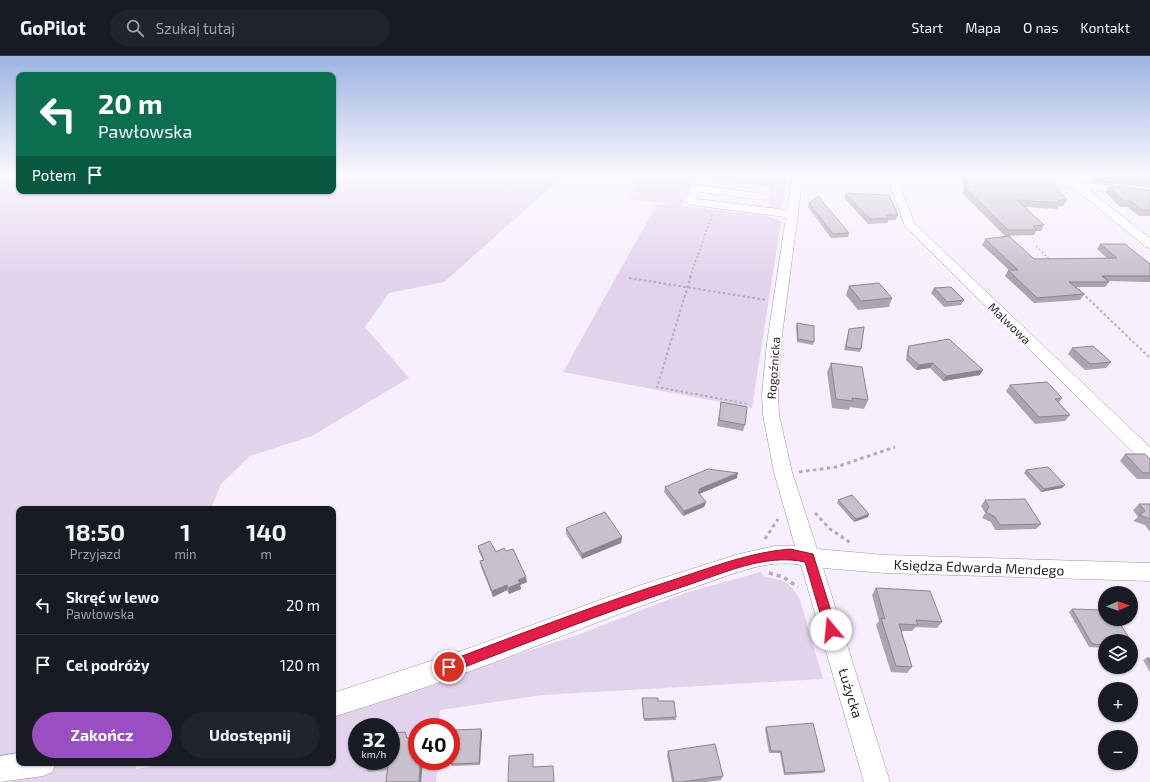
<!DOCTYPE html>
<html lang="pl">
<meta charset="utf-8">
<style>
:root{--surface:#171b24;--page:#20242c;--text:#f1f3f6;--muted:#9ea1a6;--line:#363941;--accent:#994fc2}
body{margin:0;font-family:"Exo 2",sans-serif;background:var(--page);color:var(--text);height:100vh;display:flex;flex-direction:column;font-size:15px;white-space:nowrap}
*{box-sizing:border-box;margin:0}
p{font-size:13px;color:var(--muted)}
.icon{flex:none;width:22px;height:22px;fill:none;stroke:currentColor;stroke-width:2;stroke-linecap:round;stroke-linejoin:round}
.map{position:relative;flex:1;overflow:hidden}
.details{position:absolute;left:16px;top:450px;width:320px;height:260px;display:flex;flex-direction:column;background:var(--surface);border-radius:8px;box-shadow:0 1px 3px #0004}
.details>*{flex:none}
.guide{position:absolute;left:16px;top:16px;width:320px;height:122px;border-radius:8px;box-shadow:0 1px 3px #0004;background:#0b6e4f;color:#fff;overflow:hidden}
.needle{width:26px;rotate:88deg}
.fabs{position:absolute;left:1098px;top:530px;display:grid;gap:8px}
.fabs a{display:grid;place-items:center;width:40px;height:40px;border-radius:50%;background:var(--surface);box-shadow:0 1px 3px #0004;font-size:20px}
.speed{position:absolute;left:348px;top:662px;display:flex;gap:8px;font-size:20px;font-weight:700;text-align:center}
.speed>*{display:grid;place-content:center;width:52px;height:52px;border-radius:50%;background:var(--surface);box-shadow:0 1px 3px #0004;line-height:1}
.speed small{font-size:10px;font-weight:400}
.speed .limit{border:6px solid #d22;background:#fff;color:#111}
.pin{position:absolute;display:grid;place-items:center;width:34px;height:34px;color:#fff;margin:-17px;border:2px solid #fff;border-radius:50%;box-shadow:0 1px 4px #0007}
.me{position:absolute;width:44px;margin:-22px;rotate:343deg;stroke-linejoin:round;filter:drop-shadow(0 0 3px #0008)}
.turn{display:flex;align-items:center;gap:14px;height:84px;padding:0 16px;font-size:18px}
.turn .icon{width:52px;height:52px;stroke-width:2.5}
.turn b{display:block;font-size:28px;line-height:34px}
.then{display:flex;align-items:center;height:38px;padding:0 16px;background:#0003;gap:8px;font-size:15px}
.eta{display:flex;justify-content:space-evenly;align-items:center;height:68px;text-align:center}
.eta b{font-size:24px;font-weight:700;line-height:28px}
.primary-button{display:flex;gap:8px;margin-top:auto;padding:8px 16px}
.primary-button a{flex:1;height:46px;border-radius:24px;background:var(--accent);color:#fff;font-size:16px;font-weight:700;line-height:46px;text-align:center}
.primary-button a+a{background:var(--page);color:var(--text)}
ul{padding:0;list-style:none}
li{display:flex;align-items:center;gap:12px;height:60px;padding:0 16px;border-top:1px solid var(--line)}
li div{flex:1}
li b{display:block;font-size:15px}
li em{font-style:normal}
header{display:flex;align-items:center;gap:24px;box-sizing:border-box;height:56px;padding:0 20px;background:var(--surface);border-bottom:1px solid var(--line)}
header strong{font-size:19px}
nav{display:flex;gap:22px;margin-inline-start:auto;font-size:14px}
.search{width:280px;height:36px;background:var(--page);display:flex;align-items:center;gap:10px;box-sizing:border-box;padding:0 14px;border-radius:22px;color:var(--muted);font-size:15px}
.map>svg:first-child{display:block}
.green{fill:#e2d3ec;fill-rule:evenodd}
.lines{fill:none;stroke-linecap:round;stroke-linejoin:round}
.minor-casing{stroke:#9e96a3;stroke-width:1}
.path-far3{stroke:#b3acb7;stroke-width:1.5;stroke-dasharray:2 2;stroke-linecap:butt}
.path-far2{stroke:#b3acb7;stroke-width:2;stroke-dasharray:2.5 2.5;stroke-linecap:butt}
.path-far1{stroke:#b3acb7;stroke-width:3;stroke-dasharray:3.5 3.5;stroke-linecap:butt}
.path{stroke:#b3acb7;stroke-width:3.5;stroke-dasharray:4 4;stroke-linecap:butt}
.minor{fill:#fff;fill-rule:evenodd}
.wall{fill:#aca5b0}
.shaded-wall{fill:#8c8690}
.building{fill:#c8c0cd;stroke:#8c8690}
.route{fill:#e11d48;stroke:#92132f}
.labels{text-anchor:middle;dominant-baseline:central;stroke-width:3.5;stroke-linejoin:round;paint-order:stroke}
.street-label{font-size:12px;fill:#28252a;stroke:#fff}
.near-street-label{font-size:14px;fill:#28252a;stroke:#fff}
</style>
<header>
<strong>GoPilot</strong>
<div class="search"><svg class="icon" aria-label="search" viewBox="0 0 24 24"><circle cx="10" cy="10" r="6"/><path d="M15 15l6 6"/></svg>Szukaj tutaj</div>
<nav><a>Start</a><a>Mapa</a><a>O nas</a><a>Kontakt</a></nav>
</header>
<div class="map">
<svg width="1150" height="726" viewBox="0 0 1150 726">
<rect width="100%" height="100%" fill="#f7effd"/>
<path class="green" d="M0,118H19V135H333V118H788L782,153L768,154L770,131L693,122L682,150L764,159L781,165L752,352L563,316L657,148L676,149L630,143L635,124L560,123L444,226L389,237L365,271L409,322L312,380L250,400L221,428L211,453H19V707H136V713L169,707H333V661L443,622L575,580L688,536L761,516L764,521C783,523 791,526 800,544L823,623L543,639L440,654L439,671H417V705H438L436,726H0ZM357,671H391V705H357Z"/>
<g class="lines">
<g class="minor-casing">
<path id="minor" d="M793,118H803L781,287L778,338L779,359L792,416L817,493L885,499L1150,507V525L885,517L823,512L890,726H864L801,509C766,502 728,520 695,531C617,557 542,589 465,617C422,633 377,647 333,661V637L464,594L641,529L739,498L775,490H795L774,416L763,359L762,338L767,287L786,161L691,149L685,146L691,132L696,129L765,138L770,141L765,144L700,136L697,143L787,154Z
M886,118H896L914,167L1150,391V409L1144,407L905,170Z
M927,118C939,118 982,115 989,123L984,126L932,121Z
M1031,123L1150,132V138L1089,134L1150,182V192L1146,191L1074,132L1027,128L1026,126L1027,124Z
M19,697V707H56L52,716L43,720L0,726V700Z"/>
</g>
<path class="path-far3" d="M596,123L598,118
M1036,190L1051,205
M690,221L712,159"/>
<path class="path-far2" d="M691,220L657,331L749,348
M629,222L767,244
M1075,230L1150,302"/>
<path class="path-far1" d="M799,416L836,411L895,391
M815,457L830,473L851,487
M765,483L778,463"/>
<path class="path" d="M769,517L783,521L798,531"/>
<use href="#minor" class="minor"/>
</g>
<path class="wall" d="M986,118H1044L1042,122Z
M1088,118H1150V131L1095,126Z
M963,119L1067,144L1063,150H1059L1057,153L1024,151L1044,169L1041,175H1036L1034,179L1005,180L962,137L964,131L961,125Z
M1109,130L1150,134V160H1139L1128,151H1120L1105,136Z
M845,137L898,159L896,164H889L887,167L868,168L844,142Z
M809,147L849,177L848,181L831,182L808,151Z
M985,183L1034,203L1107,202L1097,193L1100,188L1150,208V226L1108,225L1109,226L1105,231H1075L1084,238L1080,244L1034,247L1005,220L1008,214H1009L982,189Z
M849,230L892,242L889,251L858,254L846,239Z
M934,232L964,244L961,249L944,251L931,237Z
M797,267L814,286L813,289L797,286L796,270Z
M849,273L861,293L860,296L844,294Z
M909,290L980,319L943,325L930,312L916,314L906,304L907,295Z
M1072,292L1111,306L1106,312L1085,314L1068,298Z
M831,307L868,344L864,353L850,351L849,354L832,352L827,316Z
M1010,329L1062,342L1059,347L1070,359L1065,365L1035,368L1006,335Z
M721,346L745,369L743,375L717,370Z
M1125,398L1150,403V423H1137L1120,405Z
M1026,414L1062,432L1041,436L1024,417Z
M737,422L699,438L706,446L704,451L683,460L664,436L665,431Z
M838,444L868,461L854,466L837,447Z
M985,444L1041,468L1036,473L995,474L991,466L982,462L985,457L981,450Z
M1139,448H1150V476L1145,469L1133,465L1138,461L1133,454Z
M566,472L622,481L621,487L582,503L566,478Z
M478,490L496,496L506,495L527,526L520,529L521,533L509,538L507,534L493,541L481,511L480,505L483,504L479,496Z
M876,532L942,566L937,572L916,571L912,575H901L912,611L907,617L891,616L876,569L879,565L872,539Z
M1072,553L1105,585V592L1089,591L1069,556Z
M1147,602H1150V616L1143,604Z
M642,642L676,661V664L644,665L642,645Z
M766,671L825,715L823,717L784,719L780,697H769L765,673Z
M482,676L480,709L452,710L451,708Z
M408,681L417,705H423L421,726H386L388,714L368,716L365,711Z
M668,695L723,720L721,724L707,726H672L667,699Z"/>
<path class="shaded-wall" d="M933,307L930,312L916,314L919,309Z
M983,314L980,319L943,325L946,320Z
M738,417L737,422L699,438L698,436L699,433Z
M1065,429L1062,432L1041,436L1044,433Z
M706,446L704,451L683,460L684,455Z
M869,458L868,461L854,466L856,463Z
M622,481L621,487L582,503V498Z
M526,521L527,526L520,529L521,533L509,538L508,532L518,524Z
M507,529V534L493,541L492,535Z
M481,673L482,676L480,709L479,707Z
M420,705H423L421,726H419Z"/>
<path class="building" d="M1096,118H1150V125L1099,121Z
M963,119L1052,126L1067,144H1058L1060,147L1017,144L1044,169L1033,170L1037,174H1008L964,131H970Z
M1109,130L1150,134V154H1142L1131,145H1124Z
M845,137L889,139L898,159H886L889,162L870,163Z
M818,140L849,177L833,178L809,147Z
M1009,180L1034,203L1117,202L1100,188H1125L1150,208V220H1102L1109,226H1069L1084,238L1037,242L1008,214H1018L985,183Z
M879,227L892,242L861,245L849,230Z
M951,231L964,244L947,246L934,232Z
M797,267L814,270V286L798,283Z
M864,271L861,293L846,291L849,273Z
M949,283L983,314L946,320L933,307L919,309L908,299L909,290Z
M1093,290L1111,306L1090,308L1072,292Z
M831,307L862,311L868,344L852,342L853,345L836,343Z
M1047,326L1062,342L1055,343L1070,359L1039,361L1010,329Z
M721,346L747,351L745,369L719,364Z
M1125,398H1145L1150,403V417H1143Z
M1048,411L1065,429L1044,433L1026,414Z
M708,413L738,417L699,433L700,435L698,436L706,446L684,455L665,431Z
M852,439L869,458L856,463L838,444Z
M1025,443L1041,468L1000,469L995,461L986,456L989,451L985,444Z
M1139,448H1150V463L1139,459L1145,455Z
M605,456L622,481L582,498L566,472Z
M490,485L496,496L504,492L506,495L513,493L526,521L518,524L520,527L508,532L507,529L492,535L480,505L484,504L478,490Z
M876,532L930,535L942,566L916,564L918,569L899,568L912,611L896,610L881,562L885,563Z
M1072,553L1105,554V563H1117L1131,585H1105V589L1092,588Z
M1131,585L1134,590H1131Z
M1147,602H1150V607Z
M642,642H658V645H674L676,661L644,663Z
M813,667L825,715L785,717L781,695H771L766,671Z
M481,673L479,707L451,708L453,674Z
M405,676L407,682L417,681V705H420L419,726H386L388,709L365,711L366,705H391V677Z
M715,688L723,720L682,726H674L668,695Z
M533,698V711L553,710L554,726H508L509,700Z"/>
<linearGradient id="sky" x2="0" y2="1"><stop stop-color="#9bb3e1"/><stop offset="0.54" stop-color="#fbf8fe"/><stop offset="1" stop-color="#fbf8fe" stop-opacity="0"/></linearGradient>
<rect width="1150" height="220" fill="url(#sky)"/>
<path class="route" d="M790,493L813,498L837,574L836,578L831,579L827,578L825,574L805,506C765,497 722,518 685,530C605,556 527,587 449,617L445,615L443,611L445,606L449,605C525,576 601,547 679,522C715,510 752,496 790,493Z"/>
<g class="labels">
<g class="street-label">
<text transform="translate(1010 267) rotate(44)">Malwowa</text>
<text transform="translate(773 312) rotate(-86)">Rogoźnicka</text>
</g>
<g class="near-street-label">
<text transform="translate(979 511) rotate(2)">Księdza Edwarda Mendego</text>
<text transform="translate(851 637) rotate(73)">Łużycka</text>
</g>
</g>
</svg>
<div class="fabs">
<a><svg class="needle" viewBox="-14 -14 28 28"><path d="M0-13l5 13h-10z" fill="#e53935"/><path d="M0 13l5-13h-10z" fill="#9ea1a6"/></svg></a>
<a><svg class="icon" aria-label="layers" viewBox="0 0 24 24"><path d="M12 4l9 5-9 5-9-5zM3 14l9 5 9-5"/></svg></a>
<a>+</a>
<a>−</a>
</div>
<div class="speed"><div>32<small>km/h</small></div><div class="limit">40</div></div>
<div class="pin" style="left:449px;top:611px;background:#d93025"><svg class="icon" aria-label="arrive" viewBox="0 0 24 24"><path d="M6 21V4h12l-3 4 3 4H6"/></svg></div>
<svg class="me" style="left:831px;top:574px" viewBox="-20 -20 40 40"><circle r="19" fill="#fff"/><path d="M0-13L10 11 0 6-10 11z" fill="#e11d48"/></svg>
<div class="guide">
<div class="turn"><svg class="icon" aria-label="left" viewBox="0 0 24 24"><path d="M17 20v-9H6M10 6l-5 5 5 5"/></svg><div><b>20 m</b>Pawłowska</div></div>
<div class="then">Potem<svg class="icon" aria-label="arrive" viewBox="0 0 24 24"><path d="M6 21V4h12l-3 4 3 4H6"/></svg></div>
</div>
<section class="details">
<div class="eta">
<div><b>18:50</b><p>Przyjazd</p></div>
<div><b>1</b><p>min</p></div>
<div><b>140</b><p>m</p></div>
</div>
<ul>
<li><svg class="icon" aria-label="left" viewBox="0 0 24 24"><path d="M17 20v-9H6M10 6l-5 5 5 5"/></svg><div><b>Skręć w lewo</b><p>Pawłowska</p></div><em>20 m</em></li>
<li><svg class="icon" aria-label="arrive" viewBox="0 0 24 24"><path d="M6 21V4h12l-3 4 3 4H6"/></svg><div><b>Cel podróży</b></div><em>120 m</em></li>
</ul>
<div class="primary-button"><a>Zakończ</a><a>Udostępnij</a></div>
</section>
</div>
